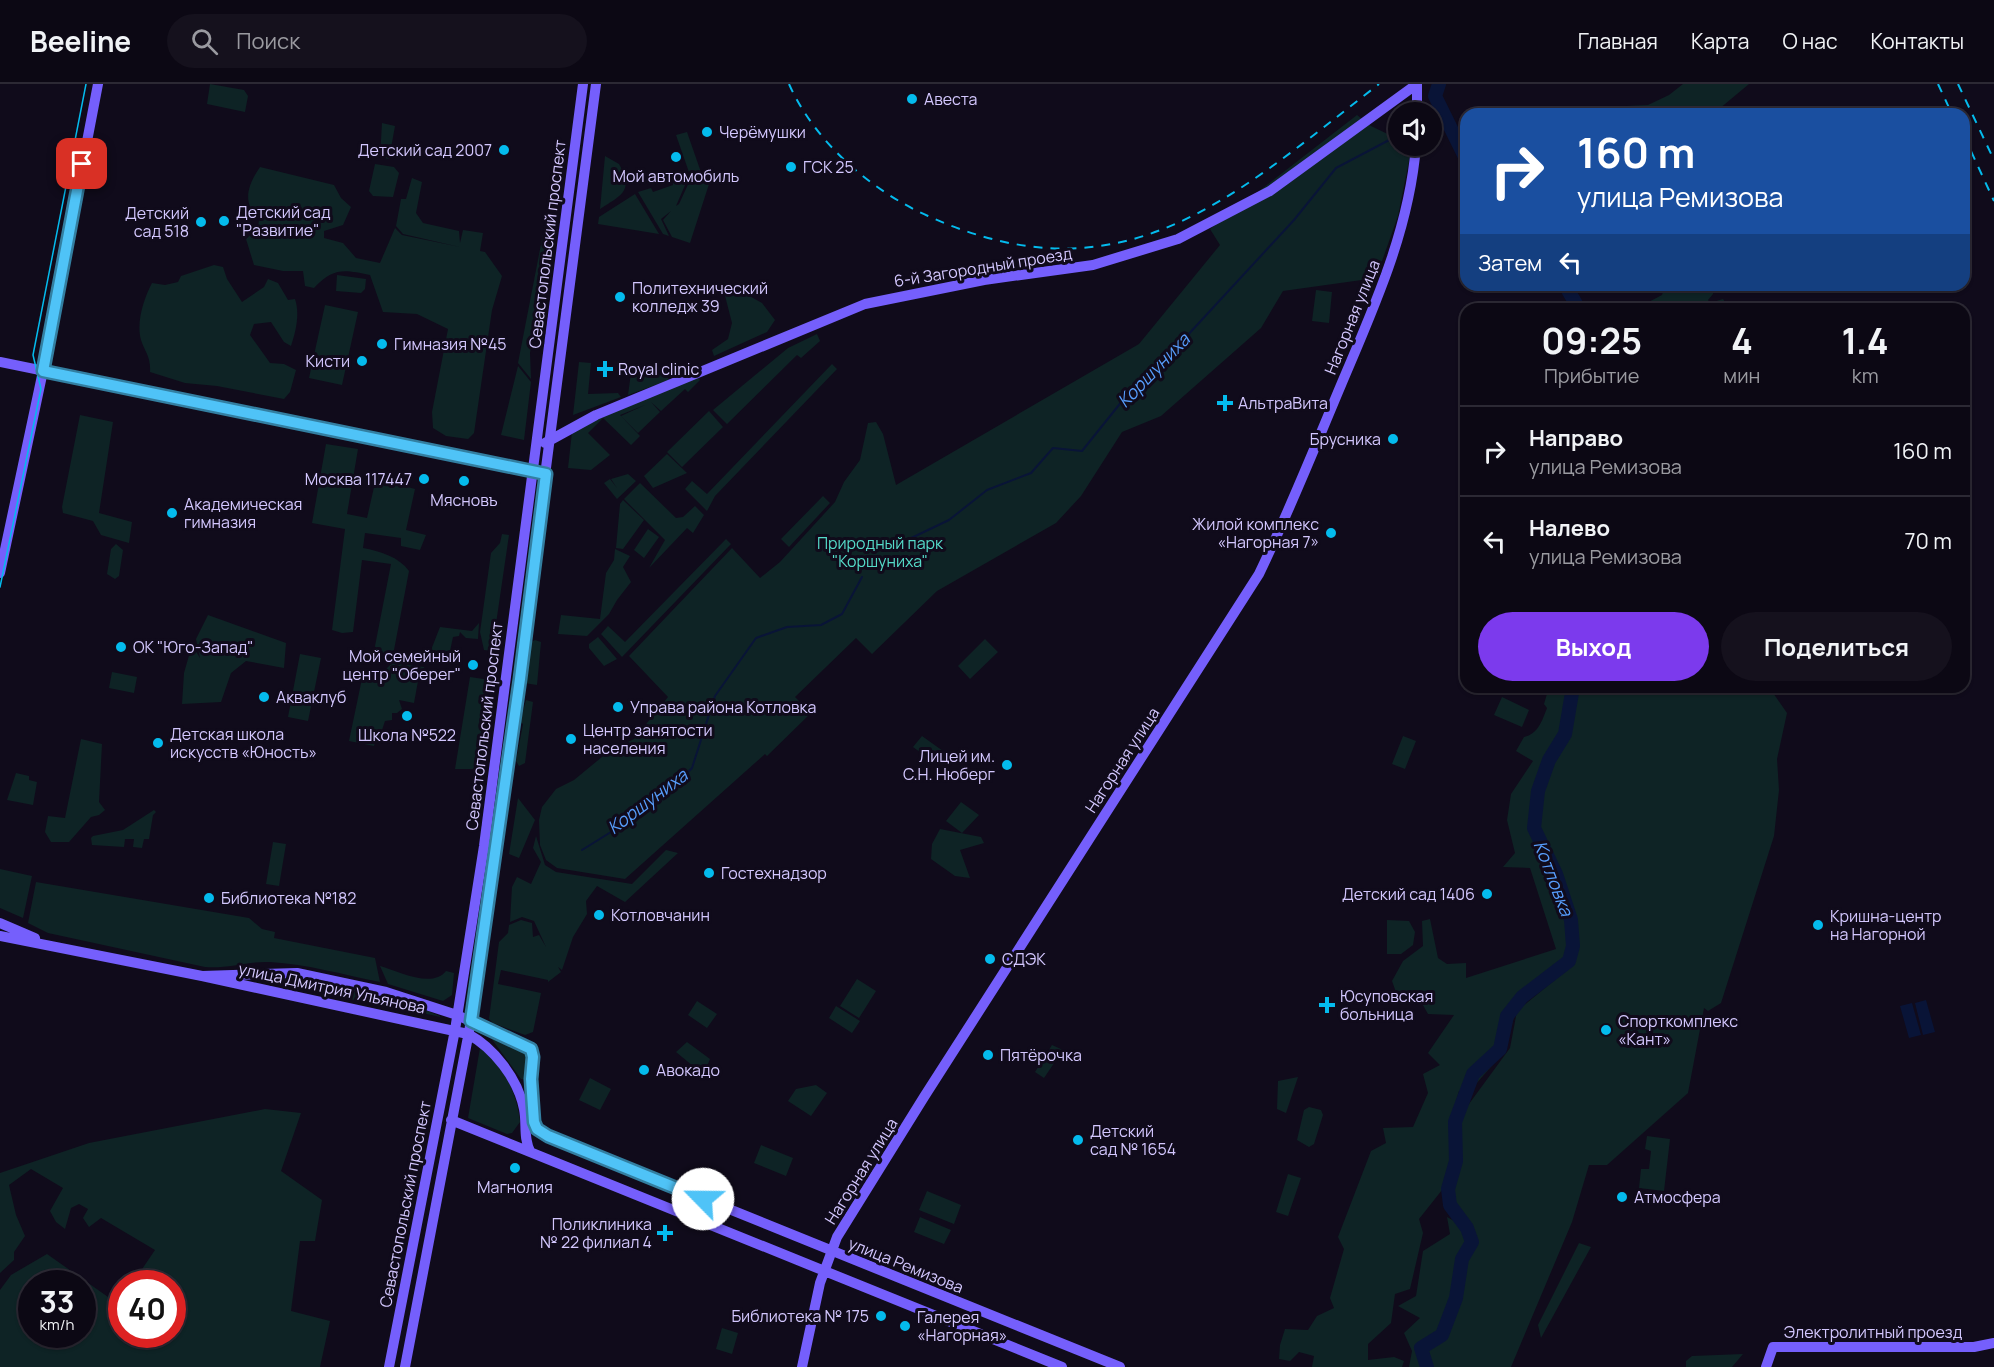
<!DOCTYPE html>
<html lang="ru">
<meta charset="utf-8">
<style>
:root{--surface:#0c0814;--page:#15111d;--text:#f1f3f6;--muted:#9a9aa0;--line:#2c2934;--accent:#7c3aed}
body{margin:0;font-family:Manrope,sans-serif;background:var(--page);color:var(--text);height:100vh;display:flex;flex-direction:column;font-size:22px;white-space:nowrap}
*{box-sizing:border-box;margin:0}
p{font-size:20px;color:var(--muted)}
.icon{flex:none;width:33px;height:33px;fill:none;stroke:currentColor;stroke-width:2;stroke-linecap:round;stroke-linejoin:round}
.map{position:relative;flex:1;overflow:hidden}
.side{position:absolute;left:1460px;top:219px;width:510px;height:390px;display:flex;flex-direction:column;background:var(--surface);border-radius:18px;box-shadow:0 2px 4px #0004,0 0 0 2px var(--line)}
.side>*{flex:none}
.hud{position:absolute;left:1460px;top:24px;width:510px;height:183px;border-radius:18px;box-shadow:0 2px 4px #0004,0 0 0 2px var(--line);background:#1a4fa0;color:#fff;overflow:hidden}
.buttons{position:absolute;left:1388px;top:18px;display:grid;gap:12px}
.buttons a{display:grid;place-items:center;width:54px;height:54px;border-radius:50%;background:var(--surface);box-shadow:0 2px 4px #0004,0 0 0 2px var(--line);font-size:30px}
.speed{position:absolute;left:18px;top:1186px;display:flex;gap:12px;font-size:30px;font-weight:700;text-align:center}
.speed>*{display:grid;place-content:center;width:78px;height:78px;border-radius:50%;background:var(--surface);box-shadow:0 2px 4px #0004,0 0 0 2px var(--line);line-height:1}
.speed small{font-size:15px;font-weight:400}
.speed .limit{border:9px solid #d22;background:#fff;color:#111}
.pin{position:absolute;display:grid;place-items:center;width:51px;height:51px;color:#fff;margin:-26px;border-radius:12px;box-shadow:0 3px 9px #0006}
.me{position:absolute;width:66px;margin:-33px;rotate:293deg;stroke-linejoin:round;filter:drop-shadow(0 0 4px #0008)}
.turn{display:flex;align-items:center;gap:21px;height:126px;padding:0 18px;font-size:27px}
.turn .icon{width:78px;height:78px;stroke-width:2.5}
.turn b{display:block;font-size:42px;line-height:51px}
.then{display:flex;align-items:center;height:57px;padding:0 18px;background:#0003;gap:12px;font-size:22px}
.eta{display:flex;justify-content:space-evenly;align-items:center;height:102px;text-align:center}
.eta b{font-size:36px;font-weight:700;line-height:42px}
.action{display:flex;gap:12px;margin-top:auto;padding:12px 18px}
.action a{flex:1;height:69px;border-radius:36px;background:var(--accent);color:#fff;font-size:24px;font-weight:700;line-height:69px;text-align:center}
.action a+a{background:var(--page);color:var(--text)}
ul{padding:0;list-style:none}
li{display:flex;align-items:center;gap:18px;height:90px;padding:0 18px;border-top:2px solid var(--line)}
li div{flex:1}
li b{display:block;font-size:22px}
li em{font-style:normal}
header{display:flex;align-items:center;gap:36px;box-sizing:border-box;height:84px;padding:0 30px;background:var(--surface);border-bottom:2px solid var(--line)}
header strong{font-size:28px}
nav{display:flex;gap:33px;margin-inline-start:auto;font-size:21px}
.search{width:420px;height:54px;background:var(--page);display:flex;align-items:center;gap:15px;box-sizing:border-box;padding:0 21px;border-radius:33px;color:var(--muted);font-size:22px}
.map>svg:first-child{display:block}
.green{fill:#0e2325;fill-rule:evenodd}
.water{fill:#091437}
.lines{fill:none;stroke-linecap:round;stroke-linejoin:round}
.stream{stroke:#091437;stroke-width:2}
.river{stroke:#091437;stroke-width:14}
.secondary{stroke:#755ffc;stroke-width:10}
.tram{stroke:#04bbed;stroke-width:1.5}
.rail{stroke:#04bbed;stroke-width:2;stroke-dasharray:9 8;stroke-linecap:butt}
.route-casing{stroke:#337fa1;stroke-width:15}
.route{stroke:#4fc3f7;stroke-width:10}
.poi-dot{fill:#04bbed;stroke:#100b1b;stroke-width:2}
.labels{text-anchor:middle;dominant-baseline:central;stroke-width:6;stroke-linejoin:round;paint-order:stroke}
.poi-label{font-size:16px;fill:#d3c7fe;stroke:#100b1b;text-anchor:start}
.street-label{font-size:16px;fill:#d3c7fe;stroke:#100b1b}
.park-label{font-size:16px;fill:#55dbc9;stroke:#100b1b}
.water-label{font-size:18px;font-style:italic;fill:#579dfc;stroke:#100b1b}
</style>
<header>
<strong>Beeline</strong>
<div class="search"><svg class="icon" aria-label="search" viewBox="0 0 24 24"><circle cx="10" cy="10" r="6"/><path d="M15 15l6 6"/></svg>Поиск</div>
<nav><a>Главная</a><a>Карта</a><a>О нас</a><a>Контакты</a></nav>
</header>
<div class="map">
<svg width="1994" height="1283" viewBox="0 0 1994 1283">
<rect width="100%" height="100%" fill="#100b1b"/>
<path class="green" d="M210,0L244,6L248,12L245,28L207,20Z
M1683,0H1749L1713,30H1618L1626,22L1648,21L1669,11Z
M1357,31L1371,42L1398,55V62H1412L1398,132L1376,194L1283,207L1261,244L1161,332L1122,348L1081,412L1056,439L937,507L872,570L856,554L795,613L811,629L767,672L765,670L625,795L557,784L546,776L540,761L539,736L542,723L556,705L574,696L608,668L634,655L668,613L629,572L732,464L760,494L780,478L835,418L844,398L860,376L868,339L876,338L883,350L896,401L1139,260L1220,161L1210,145Z
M382,39L395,42L389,75L380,73Z
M687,48L703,94L710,97L690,159L672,153L663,136L671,127L661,135L669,152L663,150L638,108L651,104L653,108L673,101L672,97L689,92L676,122L679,120L691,94L676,51Z
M605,72L619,80C634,107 622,111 600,125Z
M375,80L394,83L399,89L393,113L373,112L369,107Z
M260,83L334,101L341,114L351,123L343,141L324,147V154L343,159L356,174L380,179L395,144L402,151L460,163L403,150L396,142L401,115H406L412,94L422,98L416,129L423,139L459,147L460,159L463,146L483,149L480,167L485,168L502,192L492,226L474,349L468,355L446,352L433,344L432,328L448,245L417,230L383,228L370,191C344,186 334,183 314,204L305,202L303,187H283L254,181L246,155L258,144L259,136C242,119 247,102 260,83Z
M635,110L659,150L598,140L599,133Z
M549,119L554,120L530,269L531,295L518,279Z
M214,181L223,183L227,195L242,218L264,203L268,195L278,199L288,216L295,215C300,230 296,247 291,262L284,258L271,238L254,240L250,251L270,279L284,280L296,286L290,308L284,315L217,302L185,299L150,288C151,273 145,268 141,256C136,238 144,214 152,199L165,201L178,198L181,192Z
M337,191L366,195L365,205L361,209L336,207Z
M724,198L762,219L775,236L767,248L714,272L712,266L728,255L732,239L722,200Z
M1665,201H1715L1713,210L1708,216L1710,219L1723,215L1729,225H1642L1641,222L1662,211Z
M1316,206L1332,208L1329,239L1312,237Z
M325,221L358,228L342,301L309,294Z
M817,250L820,257L801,274L797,271L727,340L713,326L788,264Z
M579,278L591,279L588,310L618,309L621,313L573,331Z
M832,280L837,285L715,412L707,427L685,405L692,397L707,410Z
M518,282L531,298L524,356L501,351Z
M631,289L666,291L669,296L628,311Z
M697,292L700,296L688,308L685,305L661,327L651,318L660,328L638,349L621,332L645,321L620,331L640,352L631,361L603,334L588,349L610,371L591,386L568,384L572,348L601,331Z
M709,327L723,343L682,383L667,368Z
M80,331L113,338L99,429L132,438L129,459L101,451L93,437L63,429L62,423Z
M326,360L358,365L347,430L367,434L377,390L400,395V401L415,405L406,446L426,451L420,466L401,462V454L365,449L363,464C380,467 399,473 409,487L394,566L385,570L376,568L375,562L391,480L362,476L353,548L342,549L332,546L345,445L312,439Z
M667,370L687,389L653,404L644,392Z
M628,390L636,397L617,415L604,399L610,395L617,404L611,395Z
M640,399L676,434L683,433L695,422L704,431L693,449L687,444L649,484L665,456L624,415Z
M823,412L830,419L789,463L781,455Z
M623,416L644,436L623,465L616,464L620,420Z
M648,445L659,453L644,474L634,466Z
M502,450L509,451L492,567L484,566L480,548L491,469L500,459Z
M726,455L731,460L622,573L601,550L608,542L625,558Z
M116,460L123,466L119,492L115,495L107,490L111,465Z
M615,465L630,472L623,483L631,498L617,516L609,530L587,552L558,550L561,531L600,535L606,489L614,476Z
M208,531L286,559L284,584L246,577L231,589L221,618L182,620L184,589L192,561L200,574L196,555Z
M479,539L478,555L466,554L460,548L459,552L453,553L450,567H441L438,571L431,566L440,543L472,547Z
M598,553L617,575L604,582L589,564V560Z
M985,555L998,568L970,595L958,582Z
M535,556L541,558L537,601L524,599L529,559Z
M300,570L321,574L308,637L288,633Z
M392,579L424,583L425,587L415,596L418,597L414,619L399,616L402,625L397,629H392V636L385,637L380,652L377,650L374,662L349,657L364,585L379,588L380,585L385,586Z
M112,588L137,593L134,609L109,604Z
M470,593L490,596L476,685H455Z
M1549,603H1769L1787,629L1777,675L1779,706L1774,752L1721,919L1708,927L1704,924L1688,1009L1607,1081H1589L1572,1138L1511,1283H1409L1412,1267L1404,1249L1420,1234L1398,1222L1416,1212L1423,1167L1450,1150L1447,1133L1456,1138L1446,1101L1419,1135L1423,1149L1410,1205L1395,1210L1391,1239L1368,1260V1276L1394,1273L1404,1277L1402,1283H1312L1314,1272L1299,1268L1290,1277L1279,1275L1280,1261L1285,1245L1308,1246L1317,1232L1334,1224L1330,1214L1344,1165L1338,1153L1371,1067L1386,1059L1383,1044L1413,1043L1428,1009L1423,990L1440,981L1428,969L1454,931L1428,930L1415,907L1397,911L1392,897L1403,877L1423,862L1422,837L1430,835L1438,874L1447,880L1466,879V894L1556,865L1530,784L1503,783L1515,769L1507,736L1511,710L1533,677L1516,667L1524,653C1538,650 1542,637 1547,624L1544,620ZM1574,872L1573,881L1517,927L1510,964L1466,1024L1450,1069L1449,1041L1459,1007L1468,1009L1503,969L1516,927L1524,913L1541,902Z
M1502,613L1529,626L1522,643L1494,631Z
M526,616L533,618L525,679L519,682L516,677L523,640L520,638Z
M922,652L943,667L935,679L913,663Z
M1403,652L1416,657L1405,685L1392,680Z
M81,655L102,660L99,718L105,726L99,731L91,733L69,758H51L45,748L48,732L65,734Z
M16,689L29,692V696L37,698L33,721L7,716Z
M518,714L535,736L519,774L509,770Z
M961,718L979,731L962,749L946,737Z
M154,726L156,728L153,731L149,755H144L142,764L133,763L134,755H125L124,763L92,761L91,754L93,752L123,746Z
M940,745L981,753L984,759L960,766L970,794L955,792L931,775L932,760Z
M536,752L545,781L556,788L632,800L666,766L678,769L625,818L597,802L586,817L587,830L573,853L562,886L558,883L561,888L548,898V896L501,886L498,900L541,909L533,948L525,951L493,939L489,935L499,858L508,849L509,841L521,836L532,839L533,853L539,851L546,863L534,837L522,833L510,838L512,803L517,793L531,800L541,778L533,764Z
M273,758L286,760L279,802L266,800Z
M0,785L32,792L23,834L0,824Z
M36,798L249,834L262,845L275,848L274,854L375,874L380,898C344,891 307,880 270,878C248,877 228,885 205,883L48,849L28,839Z
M1387,836L1409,837L1415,848L1413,861L1401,870H1387Z
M380,882C398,887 432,905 446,887L454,889L452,911L443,917L388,900Z
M297,894L411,920L442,933L257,897Z
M857,895L876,907L859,934L840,922Z
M697,917L717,930L707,944L688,931Z
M836,922L860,937L852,949L829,934Z
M488,950L529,969L527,996L521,995Z
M687,958L710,975L705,987H699L676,968Z
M1052,961L1063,966L1044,994L1035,988Z
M480,964C503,977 518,1013 520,1038L512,1049L507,1050L468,1034Z
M1298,993L1286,1029L1277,1025L1278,997Z
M590,994L611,1005L600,1026L579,1016Z
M816,1001L827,1009L811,1032L788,1017L796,1005Z
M1309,1023L1321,1026L1323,1031L1314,1060L1309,1063L1297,1056L1304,1026Z
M265,1025L301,1029L281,1087L322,1116L315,1157H300L291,1227L330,1237L320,1283H0V1206L11,1191L47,1170L118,1220L121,1215L122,1251H172V1200H132L155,1166L101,1134L89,1143L83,1134L88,1125L79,1120L71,1124L65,1145L56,1138L50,1127L63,1104L31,1085L9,1101L16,1131L25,1152L14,1168V1176L0,1189V1089L89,1059ZM32,1200H82V1251H32Z
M1647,1052L1670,1055L1664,1107L1639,1104L1641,1085H1649L1651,1067L1645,1065Z
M761,1061L793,1074L786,1092L754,1079Z
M1288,1090L1301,1094L1288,1132L1276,1128Z
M927,1107L961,1121L954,1140L919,1126Z
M920,1133L951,1146L944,1160L914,1148Z
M1579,1159L1591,1163L1541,1254L1538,1241Z
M722,1244L738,1249L732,1270L716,1265Z
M1743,1270L1732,1283H1686V1277L1692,1272Z"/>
<path class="water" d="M1926,916L1935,948L1923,951L1915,919Z
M1912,919L1921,951L1909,954L1900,922Z"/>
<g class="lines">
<path class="stream" d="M884,467L949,436L987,406L1031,389L1053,364L1082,367L1143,291L1173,267L1294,136L1336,84L1393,54
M582,766L619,743L673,703L692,684L715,612L756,554L787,543L821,541L842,530L862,493"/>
<path class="river" d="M1439,0L1435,12L1466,75
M1565,201L1579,225
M1427,1283L1421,1264L1442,1251L1456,1214L1462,1175L1472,1158L1467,1144L1450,1121L1448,1105L1456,1077L1455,1038L1473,990L1500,965L1507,932L1522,913L1569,877L1573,862L1571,836L1556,790L1534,744L1538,707L1549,676L1565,650L1573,603"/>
<path class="secondary" d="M1417,28V0
M0,278L537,388
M545,359L596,331L865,220L984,196L1093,181L1178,155L1270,107L1417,0
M0,489L43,287L98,0
M0,839L35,854
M0,852L202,892L468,950C494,964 518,995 524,1025C527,1040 523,1053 530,1067
M202,892L297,889L386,908L457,931L531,965L533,973L531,995L534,1038L537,1045L548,1052L1120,1283
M451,1036L1062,1283
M389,1283L455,946L484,762L583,0
M405,1283L471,937L491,806L596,0
M802,1283L820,1199L837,1153L924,1013L1259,490C1289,428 1314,365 1341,301C1374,223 1409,147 1416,62
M1766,1283L1773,1263H1974L1994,1259"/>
<path class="tram" d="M0,503L41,305L33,271L86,0"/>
<path class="rail" d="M789,0C815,58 870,106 928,132C1122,220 1232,114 1379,0
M1938,0L1952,30
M1958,0L1994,76
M1964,52L1994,117"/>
</g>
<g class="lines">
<g class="route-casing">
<path id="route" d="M82,80L43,287L546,390L520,595L471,937L531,965L533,973L531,995L534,1038L537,1045L548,1052L703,1115"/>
</g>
<use href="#route" class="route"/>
</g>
<g class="poi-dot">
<circle cx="912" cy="15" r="6"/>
<circle cx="707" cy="48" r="6"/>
<circle cx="504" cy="66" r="6"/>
<circle cx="676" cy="73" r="6"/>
<circle cx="791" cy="83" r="6"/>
<circle cx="224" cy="137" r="6"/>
<circle cx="201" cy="138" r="6"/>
<circle cx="620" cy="213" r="6"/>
<circle cx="382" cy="260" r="6"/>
<circle cx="362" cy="277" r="6"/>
<path d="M602 276h6v6h6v6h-6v6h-6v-6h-6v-6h6z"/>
<path d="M1222 310h6v6h6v6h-6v6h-6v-6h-6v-6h6z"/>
<circle cx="1393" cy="355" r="6"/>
<circle cx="424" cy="395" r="6"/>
<circle cx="464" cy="397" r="6"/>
<circle cx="172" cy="429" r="6"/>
<circle cx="1331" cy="449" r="6"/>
<circle cx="121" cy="563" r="6"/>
<circle cx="473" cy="581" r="6"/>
<circle cx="264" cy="613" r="6"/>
<circle cx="618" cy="623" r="6"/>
<circle cx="407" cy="632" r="6"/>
<circle cx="571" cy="655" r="6"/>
<circle cx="158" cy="659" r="6"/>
<circle cx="1007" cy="681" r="6"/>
<circle cx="709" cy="789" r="6"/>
<circle cx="1487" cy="810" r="6"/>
<circle cx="209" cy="814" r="6"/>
<circle cx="599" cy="831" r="6"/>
<circle cx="1818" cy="841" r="6"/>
<circle cx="990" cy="875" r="6"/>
<path d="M1324 912h6v6h6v6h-6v6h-6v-6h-6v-6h6z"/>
<circle cx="1606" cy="946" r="6"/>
<circle cx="988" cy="971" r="6"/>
<circle cx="644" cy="986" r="6"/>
<circle cx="1078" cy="1056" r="6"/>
<circle cx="515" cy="1084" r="6"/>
<circle cx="1622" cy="1113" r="6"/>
<path d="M662 1140h6v6h6v6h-6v6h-6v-6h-6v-6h6z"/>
<circle cx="881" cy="1232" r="6"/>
<circle cx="905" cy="1242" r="6"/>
</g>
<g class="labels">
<g class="poi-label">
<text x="924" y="15">Авеста</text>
<text x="719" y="48">Черёмушки</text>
<text x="492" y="66" text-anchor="end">Детский сад 2007</text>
<text x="803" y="83">ГСК 25</text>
<text x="676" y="92" text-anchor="middle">Мой автомобиль</text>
<text x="236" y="128">Детский сад<tspan x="236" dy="18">"Развитие"</tspan></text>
<text x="189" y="129" text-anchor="end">Детский<tspan x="189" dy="18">сад 518</tspan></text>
<text x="632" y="204">Политехнический<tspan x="632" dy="18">колледж 39</tspan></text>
<text x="394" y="260">Гимназия №45</text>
<text x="350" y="277" text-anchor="end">Кисти</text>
<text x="618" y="285">Royal clinic</text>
<text x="1238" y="319">АльтраВита</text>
<text x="1381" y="355" text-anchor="end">Брусника</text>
<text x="412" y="395" text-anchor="end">Москва 117447</text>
<text x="464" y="416" text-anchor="middle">Мясновъ</text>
<text x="184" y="420">Академическая<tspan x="184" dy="18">гимназия</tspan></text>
<text x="1319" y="440" text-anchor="end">Жилой комплекс<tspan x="1319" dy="18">«Нагорная 7»</tspan></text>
<text x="133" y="563">ОК "Юго-Запад"</text>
<text x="461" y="572" text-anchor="end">Мой семейный<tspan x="461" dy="18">центр "Оберег"</tspan></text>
<text x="276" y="613">Акваклуб</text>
<text x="630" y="623">Управа района Котловка</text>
<text x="583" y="646">Центр занятости<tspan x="583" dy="18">населения</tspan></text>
<text x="170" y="650">Детская школа<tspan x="170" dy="18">искусств «Юность»</tspan></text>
<text x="407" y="651" text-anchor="middle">Школа №522</text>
<text x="995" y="672" text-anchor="end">Лицей им.<tspan x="995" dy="18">С.Н. Нюберг</tspan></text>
<text x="721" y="789">Гостехнадзор</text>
<text x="1475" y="810" text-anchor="end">Детский сад 1406</text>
<text x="221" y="814">Библиотека №182</text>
<text x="611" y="831">Котловчанин</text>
<text x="1830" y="832">Кришна-центр<tspan x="1830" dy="18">на Нагорной</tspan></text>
<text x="1002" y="875">СДЭК</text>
<text x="1340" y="912">Юсуповская<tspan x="1340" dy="18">больница</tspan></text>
<text x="1618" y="937">Спорткомплекс<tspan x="1618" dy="18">«Кант»</tspan></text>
<text x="1000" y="971">Пятёрочка</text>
<text x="656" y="986">Авокадо</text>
<text x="1090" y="1047">Детский<tspan x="1090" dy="18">сад № 1654</tspan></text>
<text x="515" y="1103" text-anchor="middle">Магнолия</text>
<text x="1634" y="1113">Атмосфера</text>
<text x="652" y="1140" text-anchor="end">Поликлиника<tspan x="652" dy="18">№ 22 филиал 4</tspan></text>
<text x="869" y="1232" text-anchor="end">Библиотека № 175</text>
<text x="917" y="1233">Галерея<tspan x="917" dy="18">«Нагорная»</tspan></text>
</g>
<g class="street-label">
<text transform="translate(547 160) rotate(-83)">Севастопольский проспект</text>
<text transform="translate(983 183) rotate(-9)">6-й Загородный проезд</text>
<text transform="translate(1352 233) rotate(-68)">Нагорная улица</text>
<text transform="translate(484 642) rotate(-83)">Севастопольский проспект</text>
<text transform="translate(1122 676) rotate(-57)">Нагорная улица</text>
<text transform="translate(332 904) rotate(12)">улица Дмитрия Ульянова</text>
<text transform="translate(861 1087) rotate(-58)">Нагорная улица</text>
<text transform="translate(405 1120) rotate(-79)">Севастопольский проспект</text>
<text transform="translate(906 1181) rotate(22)">улица Ремизова</text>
<text x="1873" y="1248">Электролитный проезд</text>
</g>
<g class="park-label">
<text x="880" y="459">Природный парк<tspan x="880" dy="18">"Коршуниха"</tspan></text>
</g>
<g class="water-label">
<text transform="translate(1153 286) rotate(-46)">Коршуниха</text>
<text transform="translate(647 717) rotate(-37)">Коршуниха</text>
<text transform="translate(1554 794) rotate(69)">Котловка</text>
</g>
</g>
</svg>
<div class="buttons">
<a><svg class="icon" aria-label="sound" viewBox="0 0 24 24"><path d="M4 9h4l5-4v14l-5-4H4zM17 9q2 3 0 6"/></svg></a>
</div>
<div class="speed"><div>33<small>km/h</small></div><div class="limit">40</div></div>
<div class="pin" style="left:82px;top:80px;background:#d93025"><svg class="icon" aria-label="arrive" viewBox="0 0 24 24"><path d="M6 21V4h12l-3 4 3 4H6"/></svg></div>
<svg class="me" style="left:703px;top:1115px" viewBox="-20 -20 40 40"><circle r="19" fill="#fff"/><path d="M0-13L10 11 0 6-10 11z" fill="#4fc3f7"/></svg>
<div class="hud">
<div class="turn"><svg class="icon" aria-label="right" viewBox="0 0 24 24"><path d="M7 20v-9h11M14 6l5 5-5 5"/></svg><div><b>160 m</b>улица Ремизова</div></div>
<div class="then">Затем<svg class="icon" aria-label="left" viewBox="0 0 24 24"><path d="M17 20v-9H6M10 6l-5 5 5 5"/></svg></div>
</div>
<section class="side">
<div class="eta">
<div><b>09:25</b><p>Прибытие</p></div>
<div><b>4</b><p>мин</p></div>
<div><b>1.4</b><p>km</p></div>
</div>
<ul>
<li><svg class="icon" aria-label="right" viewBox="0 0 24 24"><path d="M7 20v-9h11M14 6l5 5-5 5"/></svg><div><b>Направо</b><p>улица Ремизова</p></div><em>160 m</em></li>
<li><svg class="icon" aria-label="left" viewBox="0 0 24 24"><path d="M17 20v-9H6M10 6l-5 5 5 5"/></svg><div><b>Налево</b><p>улица Ремизова</p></div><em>70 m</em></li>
</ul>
<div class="action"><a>Выход</a><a>Поделиться</a></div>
</section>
</div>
